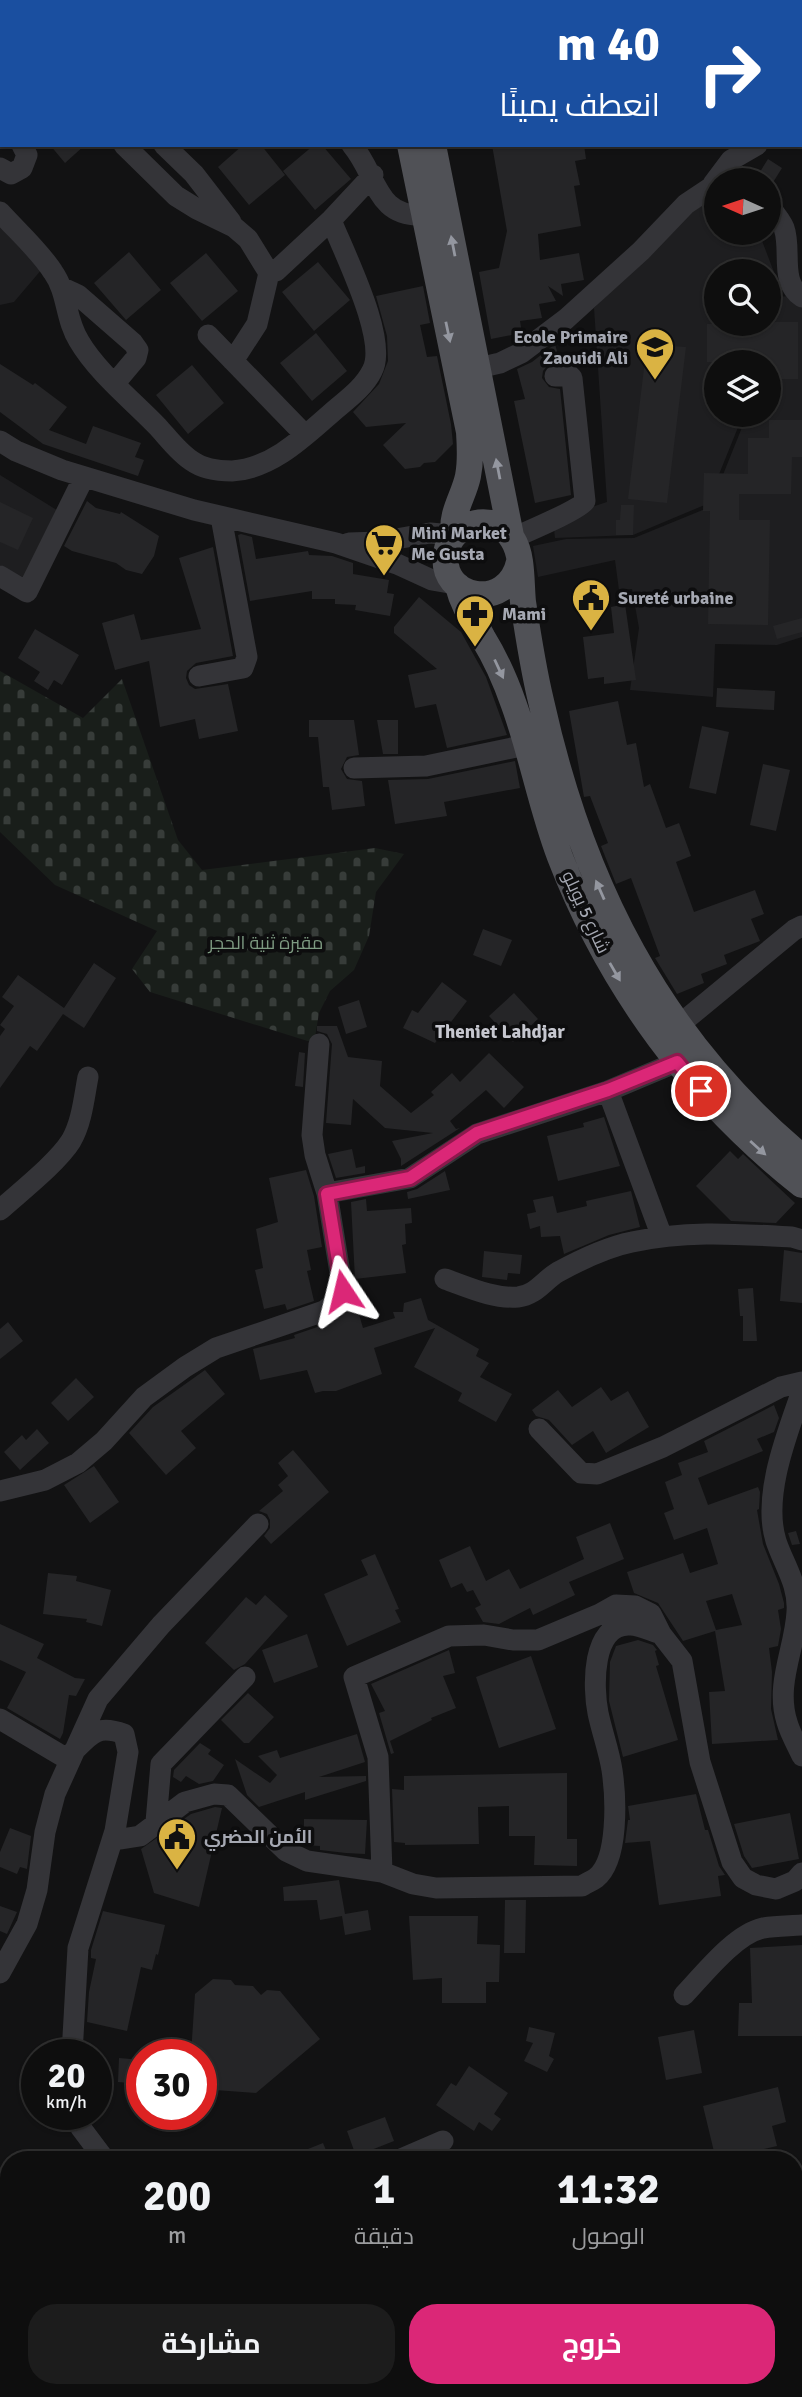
<!DOCTYPE html>
<html lang="ar">
<meta charset="utf-8">
<style>
:root{--surface:#0e0e0e;--page:#1c1c1c;--text:#f1f3f6;--muted:#9b9c9e;--line:#2e2e2e;--accent:#db2777}
body{margin:0;font-family:Signika,Cairo,sans-serif;background:var(--page);color:var(--text);direction:rtl;height:100vh;display:flex;flex-direction:column;font-size:26px;white-space:nowrap}
*{box-sizing:border-box;margin:0}
p{font-size:23px;color:var(--muted)}
.icon{flex:none;width:38px;height:38px;fill:none;stroke:currentColor;stroke-width:2;stroke-linecap:round;stroke-linejoin:round}
.map{position:relative;flex:1;overflow:hidden;direction:ltr}
.sheet{position:absolute;left:0px;top:2151px;width:803px;height:247px;display:flex;flex-direction:column;background:var(--surface);border-radius:28px 28px 0 0;box-shadow:0 2px 5px #0004,0 0 0 2px var(--line);direction:rtl}
.sheet>*{flex:none}
.banner{position:absolute;left:0px;top:0px;width:803px;height:147px;box-shadow:0 2px 5px #0004,0 0 0 2px var(--line);direction:rtl;background:#1a4fa0;color:#fff;overflow:hidden}
.needle{width:46px;rotate:273deg}
.tools{position:absolute;left:704px;top:168px;display:grid;gap:14px}
.tools a{display:grid;place-items:center;width:77px;height:77px;border-radius:50%;background:var(--surface);box-shadow:0 2px 5px #0004,0 0 0 2px var(--line);font-size:35px}
.speed{position:absolute;left:21px;top:2039px;display:flex;gap:14px;font-size:35px;font-weight:700;text-align:center}
.speed>*{display:grid;place-content:center;width:91px;height:91px;border-radius:50%;background:var(--surface);box-shadow:0 2px 5px #0004,0 0 0 2px var(--line);line-height:1}
.speed small{font-size:18px;font-weight:400}
.speed .limit{border:10px solid #d22;background:#fff;color:#111}
.pin{position:absolute;display:grid;place-items:center;width:60px;height:60px;color:#fff;margin:-30px;border:4px solid #fff;border-radius:50%;box-shadow:0 2px 7px #0007}
.me{position:absolute;width:77px;margin:-38px;rotate:350deg;stroke-linejoin:round;filter:drop-shadow(0 0 5px #0008)}
.turn{display:flex;align-items:center;gap:24px;height:147px;padding:0 28px;font-size:32px}
.turn .icon{width:91px;height:91px;stroke-width:2.5}
.turn b{display:block;font-size:49px;line-height:60px}
.eta{display:flex;justify-content:space-evenly;align-items:center;height:119px;text-align:center}
.eta b{font-size:42px;font-weight:700;line-height:49px}
.button{display:flex;gap:14px;margin-top:auto;padding:14px 28px}
.button a{flex:1;height:80px;border-radius:28px;background:var(--accent);color:#fff;font-size:28px;font-weight:700;line-height:80px;text-align:center}
.button a+a{background:var(--page);color:var(--text)}
.map>svg:first-child{display:block}
.built{fill:#1e1e20}
.cemetery{fill:url(#cemetery-stones)}
.building{fill:#252527;fill-rule:evenodd}
.lines{fill:none;stroke-linecap:round;stroke-linejoin:round}
.minor{stroke:#343438;stroke-width:21}
.major{stroke:#505156;stroke-width:26}
.oneway{fill:#9497a0}
.route-casing{stroke:#8e194d;stroke-width:18}
.route{stroke:#db2777;stroke-width:12}
.labels{text-anchor:middle;dominant-baseline:central;stroke-width:7;stroke-linejoin:round;paint-order:stroke}
.poi-label{font-size:18px;font-weight:bold;fill:#a5a8b2;stroke:#0d0d0e;text-anchor:start}
.street-label{font-size:18px;fill:#a5a8b2;stroke:#0d0d0e}
.park-label{font-size:18px;fill:#7e9b82;stroke:#0d0d0e}
.neighbourhood-label{font-size:19px;font-weight:bold;fill:#c6c7cf;stroke:#0d0d0e}
</style>
<div class="map">
<svg width="802" height="2397" viewBox="0 0 802 2397">
<defs>
<pattern id="cemetery-stones" width="16" height="16" patternUnits="userSpaceOnUse" patternTransform="scale(1.75)"><rect width="16" height="16" fill="#191e1a"/><path d="M2 7V4a2 2 0 0 1 4 0v3zM10 15v-3a2 2 0 0 1 4 0v3z" fill="#373c39"/></pattern>
</defs>
<rect width="100%" height="100%" fill="#121213"/>
<path class="built" d="M716,195V233H759L782,293L768,294V271H716V324H725L707,398L716,399V415H743L707,504L633,535L555,538L553,520L607,502L594,308L691,210Z
M0,222L42,269L14,302L0,305Z
M789,296L802,299V637L777,645L715,644L713,697L630,690L639,628L632,589L619,590L615,560L538,577L533,546L566,539L634,538L710,507L747,415H768V362H719L728,324H768V298Z
M0,475L60,512L26,579L0,565Z"/>
<path class="cemetery" d="M0,671L83,718L122,679L178,840L202,870L375,848L404,854L376,892L369,936L354,970L330,991L319,1013L314,1043L150,992L132,969L157,931L55,885L0,832Z"/>
<path class="building" d="M50,145H85L65,163Z
M243,145H261L285,175L249,205L218,167Z
M314,145H322L351,179L315,210L283,171Z
M492,145H584L586,159L575,161L580,185L574,186L581,226L538,234L540,260L579,253L584,280L561,284L563,296L548,286L556,301L539,304L542,318L520,321L522,333L491,339L479,272L499,268L507,231Z
M768,159L782,168L772,184L758,175Z
M129,252L161,290L126,320L94,283Z
M206,253L238,291L202,321L170,283Z
M318,262L350,300L314,331L282,292Z
M423,286L430,323L420,325L427,357L437,356L451,424L453,444L435,462L424,463L420,467L405,469L383,445L406,423L366,427L353,412L379,384L388,361L387,336L376,296Z
M768,322H798V379H768V362H707V324Z
M316,333L347,371L312,401L280,363Z
M555,344L560,362L547,366L543,371L542,378L549,387L560,389L571,495L535,503L514,401L525,399L517,369L532,362Z
M657,345L686,347L667,503L628,499L646,352L657,353Z
M0,364L33,385L35,383L67,407L49,430L86,444L93,426L141,443L135,457L144,460L138,476L43,444L0,412Z
M192,365L224,403L188,434L156,395Z
M769,420H802V457H792L791,494H739V520H770L768,625L708,624L710,511H703L704,473L748,474V438H769Z
M87,501L96,508L120,514L121,512L159,536L154,556L142,574L126,570L116,563L72,551L64,546Z
M0,502L33,518L18,550L0,542Z
M621,505H634L633,535H616V520H620Z
M241,534L252,537L256,559L308,551L309,555L332,556L353,563V574L389,580L387,593L394,594L390,616L355,610L356,605L335,604V599H312V591L250,601L238,535Z
M213,547L233,656L196,663L187,671L186,678L189,685L195,689L228,684L238,731L199,739L195,719L160,727L149,661L115,670L102,623L134,614L141,640L201,629L179,558Z
M419,597L461,632L486,677L507,735L447,748L436,704L415,708L408,675L437,669L394,633V627Z
M625,604L636,680L604,684V677L588,679L583,637L614,633L611,607Z
M802,618V632L777,639L773,626Z
M35,629L79,655L62,685L54,680L48,690L34,681L40,672L18,658Z
M717,688L775,691L774,710L716,707Z
M618,701L627,745L636,743L644,787L650,784L666,828L679,823L691,856L676,862L694,912L755,890L764,914L751,919L760,941L724,955L727,964L701,974L704,983L677,994L655,958L660,956L631,878L616,884L601,846L608,843L590,796L584,797L569,711Z
M309,720H354L359,755L347,757L341,769L347,779L362,781L365,806L332,810L329,787H323L318,737H309Z
M377,720H398V754H383Z
M702,726L729,732L716,794L689,788Z
M515,761L520,788L444,802L447,816L395,824L388,780L428,779Z
M763,764L790,770L776,831L750,825Z
M483,929L512,940L501,966L473,955Z
M94,963L116,978L84,1028L63,1014L37,1051L30,1046L0,1088V1036L5,1029L0,1025L14,1006L2,997L18,975L64,1008Z
M442,982L467,1001L435,1043L403,1028L412,1010L418,1013Z
M514,993L538,1019L513,1042L489,1016Z
M359,1000L367,1027L346,1034L338,1007Z
M317,1026H337L348,1057L382,1061L380,1086L411,1113L434,1095L431,1092L452,1073L460,1082L489,1053L524,1087L504,1108L486,1090L450,1121L456,1129L460,1128L401,1166V1159L392,1141L433,1133L385,1128L353,1099L351,1125L326,1123L332,1044L327,1034L317,1031Z
M299,1052L305,1053L303,1087L295,1086Z
M604,1117L620,1166L558,1181L547,1136L584,1127L583,1123Z
M352,1149L356,1168L365,1166V1173L336,1178L328,1154Z
M730,1151L738,1159L743,1154L795,1203L776,1223L731,1221L696,1186Z
M306,1170L314,1196L322,1247L307,1250L311,1270L307,1271L314,1301L287,1310L285,1304L264,1309L255,1270L263,1268L256,1229L278,1222L269,1178Z
M445,1171L450,1190L408,1199L407,1192L417,1189Z
M631,1191L640,1227L609,1235L564,1254L560,1236L541,1237L540,1226L530,1229L527,1214L536,1212L533,1200L553,1196L557,1213L587,1206L586,1201Z
M366,1199L367,1211L411,1208L412,1223L405,1224L406,1244L402,1245L406,1273L355,1279L351,1202Z
M784,1250L802,1253V1303L780,1301Z
M484,1251L522,1255L520,1274L508,1273L507,1280L482,1277Z
M753,1288L757,1341H743V1316H740L738,1289Z
M421,1298L428,1320L479,1349L476,1356L489,1363L480,1377L512,1394L496,1422L458,1401L462,1393L414,1367L435,1328L374,1348L382,1374L336,1391H323L315,1393L307,1370L260,1380L253,1349L295,1338L294,1335L329,1323L351,1305L356,1304L363,1328L395,1318L393,1312H403L404,1303Z
M8,1322L23,1341L0,1359V1329Z
M205,1370L225,1394L181,1431L196,1448L166,1475L129,1433L153,1407Z
M76,1378L94,1397L68,1421L51,1403Z
M601,1387L611,1401L628,1391L649,1427L606,1453L593,1431L572,1445L549,1420L536,1416L532,1410L558,1390L572,1407Z
M774,1405L779,1418L774,1432L757,1439L763,1451L698,1478L708,1505L758,1487L760,1492L759,1509L757,1510L763,1544L779,1584L784,1603V1608L778,1610L781,1629L778,1646L769,1648L772,1672L771,1709L778,1740L712,1744L709,1692L725,1691L715,1631L683,1641L658,1603L634,1593L627,1572L683,1553L690,1573L718,1564L707,1528L674,1540L664,1513L674,1509L665,1482L682,1475L678,1463L708,1452L704,1441ZM732,1594L742,1625L716,1630L706,1601Z
M37,1429L49,1443L20,1470L4,1452L22,1435L26,1440Z
M293,1450L329,1492L271,1544L264,1536L270,1528V1520L267,1514L259,1511L283,1491L278,1485L288,1476L278,1463Z
M94,1466L119,1502L90,1523L64,1485Z
M610,1523L624,1559L569,1582L575,1595L533,1615L530,1608L499,1624L483,1622L475,1608L481,1605L473,1590L467,1592L462,1583L451,1588L439,1560L470,1546L486,1581L509,1569L520,1589L584,1559L576,1537Z
M796,1531L800,1544L792,1545L788,1533Z
M375,1554L399,1609L395,1610L401,1622L347,1646L324,1594L368,1575L361,1560Z
M48,1573L77,1576L76,1581L111,1590L102,1626L86,1622L87,1619L43,1614Z
M265,1595L288,1616L245,1664L234,1670L205,1643L246,1597L256,1605Z
M0,1624L44,1644L37,1658L75,1678L85,1679L76,1696L69,1695L63,1733L60,1739L7,1708L26,1672L0,1660Z
M307,1634L318,1667L274,1683L262,1650Z
M638,1640L653,1645L657,1650L655,1651L659,1665L656,1666L678,1740L623,1757L609,1701L610,1662L616,1646Z
M449,1650L455,1673L443,1676L456,1708L431,1718L432,1720L390,1741L394,1753L391,1754L379,1713L385,1711L371,1684Z
M531,1656L556,1729L499,1748L476,1677Z
M248,1693L274,1717L249,1743H244L221,1720Z
M357,1734L365,1762L319,1777L366,1776V1781L305,1800V1792L259,1807L247,1795L235,1759L270,1783L277,1775L258,1756L277,1750L280,1758Z
M200,1743L211,1750L208,1754L224,1765L213,1781L199,1784L186,1776L181,1782L173,1777L174,1770Z
M567,1773V1839H577V1866L534,1865L535,1836H509V1806L478,1807L479,1844L405,1845V1843L394,1842L392,1789L404,1790V1776Z
M696,1794L705,1830H708L719,1866L725,1875L718,1876L721,1896L659,1905L650,1841L625,1843L628,1820H630L628,1806Z
M215,1807L222,1808L199,1907L154,1893L141,1849L191,1814Z
M790,1813L799,1859L752,1868L744,1856L734,1824Z
M304,1819L367,1820L365,1854L346,1853L320,1850V1846L304,1845Z
M10,1828L31,1836L27,1869L20,1867L17,1874L0,1867V1852Z
M339,1880L345,1914L368,1910L371,1930L345,1935L342,1916L320,1920L317,1900L284,1901L283,1887Z
M505,1900H526L525,1953H504Z
M0,1906L17,1912L7,1934L0,1931Z
M103,1911L165,1925L158,1955L156,1954L152,1970L141,1967L127,2031L87,2022L89,1992L96,1959L91,1958V1950Z
M409,1916H478L477,1944L500,1945L499,1982H486V2003H442V1978L413,1980Z
M802,1945V2036H738L739,2003H752L750,1948Z
M213,1979L231,1980L235,1985L253,1986L261,1995L267,1990L280,1991L320,2039L256,2093L201,2089V2054H191L195,1994Z
M529,2027L555,2033L549,2056L554,2059L547,2072L524,2061L533,2043L526,2041Z
M694,2030L702,2073L666,2080L658,2037Z
M119,2058L142,2060V2084L118,2082Z
M469,2066L508,2093L494,2114L501,2119L492,2131L479,2122L474,2131L436,2105L451,2083L456,2086Z
M778,2087L786,2122L772,2126L777,2146L716,2160L703,2106Z
M385,2117L394,2141L356,2156L347,2131Z
M323,2143L330,2160H283V2159Z"/>
<g class="lines">
<path class="minor" d="M19,0V2
M100,0L102,2
M201,2L203,0
M0,10L2,12
M802,11V9
M802,91V93
M0,119L2,121
M802,119V118
M124,145L176,196L197,209L234,227L248,239L269,273L276,271L331,220L373,175
M164,145L194,174L231,222
M352,145C378,176 375,217 423,215
M0,168L11,174L22,168L27,155L22,145
M713,184L731,160L757,145
M768,205C773,211 781,220 784,228C792,250 779,282 802,297
M0,212C17,231 39,250 53,272C68,293 65,319 79,341C97,372 133,401 158,427C168,438 179,453 192,461C203,469 219,471 232,471C273,469 307,434 336,409C349,398 364,387 372,371C389,341 344,253 331,220
M63,288L78,295L133,343L138,350L136,358L115,383
M208,335L305,435
M233,361L257,324L269,273
M478,368L500,363L521,353L566,319L641,251L686,204L716,184
M0,441L16,451L62,470L194,510L336,543L397,564L432,580L455,584
M513,538C526,532 579,510 585,501L572,378L569,375L555,376
M349,543L379,542L430,533L453,535
M0,576L27,592L84,477
M199,676L243,668L247,657L221,517
M354,768L426,766L526,745
M679,1025L794,930L802,926
M608,1091L662,1237
M327,1193L410,1178L477,1134L608,1091L677,1062
M0,1210C20,1192 57,1163 71,1141C82,1122 84,1098 88,1077
M445,1279C468,1287 493,1299 518,1297C536,1295 543,1281 558,1272C580,1260 607,1247 632,1242C685,1230 738,1234 792,1237L802,1240
M802,1391C787,1434 762,1496 776,1541C784,1565 799,1585 797,1612C795,1649 775,1684 787,1722C790,1733 797,1745 802,1756
M539,1429L581,1473L597,1474L663,1447L781,1387L802,1382
M0,1491L45,1480L78,1463L104,1441L144,1397L185,1367L216,1348L324,1311L339,1300L343,1291L327,1193L315,1155L312,1135L319,1044
M0,1719L69,1760
M73,1752C91,1734 97,1724 124,1734L128,1752L115,1831L121,1839L140,1836L185,1802L214,1794L228,1795L286,1851L307,1861L382,1872L413,1884L436,1888L582,1886C586,1883 592,1881 596,1878C619,1860 616,1797 612,1770C609,1751 602,1732 598,1713C593,1688 591,1623 630,1625C640,1625 651,1631 661,1634
M156,1822L161,1764L245,1677
M382,1872L378,1757L354,1677L449,1636L484,1635L513,1640H538L600,1614L616,1605L635,1606L651,1614L661,1634L682,1661L700,1762L732,1862L743,1878L756,1885L776,1889L795,1881L802,1873
M0,1973L27,1924L37,1890L45,1832L55,1794L98,1699L161,1625L258,1524
M684,1995C704,1974 735,1934 763,1928C776,1926 789,1926 802,1925
M72,2054L78,1948L115,1831
M77,2114L81,2128L105,2160
M399,2160L443,2141
M0,2317L9,2329
M55,2389L62,2397
M155,2389L231,2397"/>
<path class="major" d="M382,0V2
M403,0L404,2
M410,145L469,432C470,447 471,461 468,476C464,496 450,514 454,534
M433,145L511,536
M519,562C508,612 439,600 446,553C451,521 496,510 513,540C523,556 521,583 523,602C528,635 533,668 541,701C581,882 658,1037 802,1157
M458,586C463,606 473,620 483,638C496,659 506,682 514,705C532,755 541,807 560,857C610,987 693,1099 802,1185"/>
</g>
<defs><path id="oneway-solid" d="M-6-.8H1V-3.2L6.5 0L1 3.2V.8H-6Z" transform="scale(1.75)"/></defs>
<g class="oneway">
<use href="#oneway-solid" transform="translate(453 246) rotate(-101)"/>
<use href="#oneway-solid" transform="translate(448 332) rotate(78)"/>
<use href="#oneway-solid" transform="translate(498 469) rotate(-101)"/>
<use href="#oneway-solid" transform="translate(499 669) rotate(65)"/>
<use href="#oneway-solid" transform="translate(600 890) rotate(-114)"/>
<use href="#oneway-solid" transform="translate(615 972) rotate(60)"/>
<use href="#oneway-solid" transform="translate(758 1148) rotate(42)"/>
</g>
<g class="lines">
<g class="route-casing">
<path id="route" d="M343,1291L327,1194L410,1178L477,1133L608,1090L677,1062L701,1091"/>
</g>
<use href="#route" class="route"/>
</g>
<defs>
<g id="school-pin" transform="scale(2.0125)"><path d="M0 17L-7.5 6A9.5 9.5 0 1 1 7.5 6Z" fill="#dab343" stroke="#0d0d0e"/><path d="M0-5L7-2L0 1L-7-2ZM-4 1L0 2.5L4 1V4Q0 6-4 4Z" fill="#111"/></g>
<g id="supermarket-pin" transform="scale(2.0125)"><path d="M0 17L-7.5 6A9.5 9.5 0 1 1 7.5 6Z" fill="#dab343" stroke="#0d0d0e"/><path d="M-6-5.5h2.5l.6 2H6L4.5 2H-2.5L-4.4-4H-6ZM-1.5 3.2a1.3 1.3 0 1 0 .1 0ZM3 3.2a1.3 1.3 0 1 0 .1 0Z" fill="#111"/></g>
<g id="civic-pin" transform="scale(2.0125)"><path d="M0 17L-7.5 6A9.5 9.5 0 1 1 7.5 6Z" fill="#dab343" stroke="#0d0d0e"/><path d="M-.6-6.5H3V-4.5H.6V-3L4-1V1h2V6H-6V1h2V-1L-.6-3ZM-1.2 2.5V6h2.4V2.5Z" fill="#111"/></g>
<g id="pharmacy-pin" transform="scale(2.0125)"><path d="M0 17L-7.5 6A9.5 9.5 0 1 1 7.5 6Z" fill="#dab343" stroke="#0d0d0e"/><path d="M-2-6h4v4h4v4h-4v4h-4v-4h-4v-4h4Z" fill="#111"/></g>
</defs>
<g fill-rule="evenodd">
<use href="#school-pin" x="655" y="347"/>
<use href="#supermarket-pin" x="384" y="543"/>
<use href="#civic-pin" x="591" y="598"/>
<use href="#pharmacy-pin" x="475" y="614"/>
<use href="#civic-pin" x="177" y="1837"/>
</g>
<g class="labels">
<g class="poi-label">
<text x="628" y="337" text-anchor="end">Ecole Primaire<tspan x="628" dy="21">Zaouidi Ali</tspan></text>
<text x="411" y="533">Mini Market<tspan x="411" dy="21">Me Gusta</tspan></text>
<text x="618" y="598">Sureté urbaine</text>
<text x="502" y="614">Mami</text>
<text x="204" y="1837">الأمن الحضري</text>
</g>
<g class="street-label">
<text transform="translate(586 912) rotate(65)">شارع 5 يويلو</text>
</g>
<g class="park-label">
<text x="266" y="943">مقبرة ثنية الحجر</text>
</g>
<g class="neighbourhood-label">
<text x="500" y="1032">Theniet Lahdjar</text>
</g>
</g>
</svg>
<div class="tools">
<a><svg class="needle" viewBox="-14 -14 28 28"><path d="M0-13l5 13h-10z" fill="#e53935"/><path d="M0 13l5-13h-10z" fill="#9b9c9e"/></svg></a>
<a><svg class="icon" aria-label="search" viewBox="0 0 24 24"><circle cx="10" cy="10" r="6"/><path d="M15 15l6 6"/></svg></a>
<a><svg class="icon" aria-label="layers" viewBox="0 0 24 24"><path d="M12 4l9 5-9 5-9-5zM3 14l9 5 9-5"/></svg></a>
</div>
<div class="speed"><div>20<small>km/h</small></div><div class="limit">30</div></div>
<div class="pin" style="left:701px;top:1091px;background:#d93025"><svg class="icon" aria-label="arrive" viewBox="0 0 24 24"><path d="M6 21V4h12l-3 4 3 4H6"/></svg></div>
<svg class="me" style="left:343px;top:1291px" viewBox="-20 -20 40 40"><path d="M0-17L14 15 0 8-14 15z" fill="#db2777" stroke="#fff" stroke-width="4"/></svg>
<div class="banner">
<div class="turn"><svg class="icon" aria-label="right" viewBox="0 0 24 24"><path d="M7 20v-9h11M14 6l5 5-5 5"/></svg><div><b>40 m</b>انعطف يمينًا</div></div>
</div>
<section class="sheet">
<div class="eta">
<div><b>11:32</b><p>الوصول</p></div>
<div><b>1</b><p>دقيقة</p></div>
<div><b>200</b><p>m</p></div>
</div>
<div class="button"><a>خروج</a><a>مشاركة</a></div>
</section>
</div>
